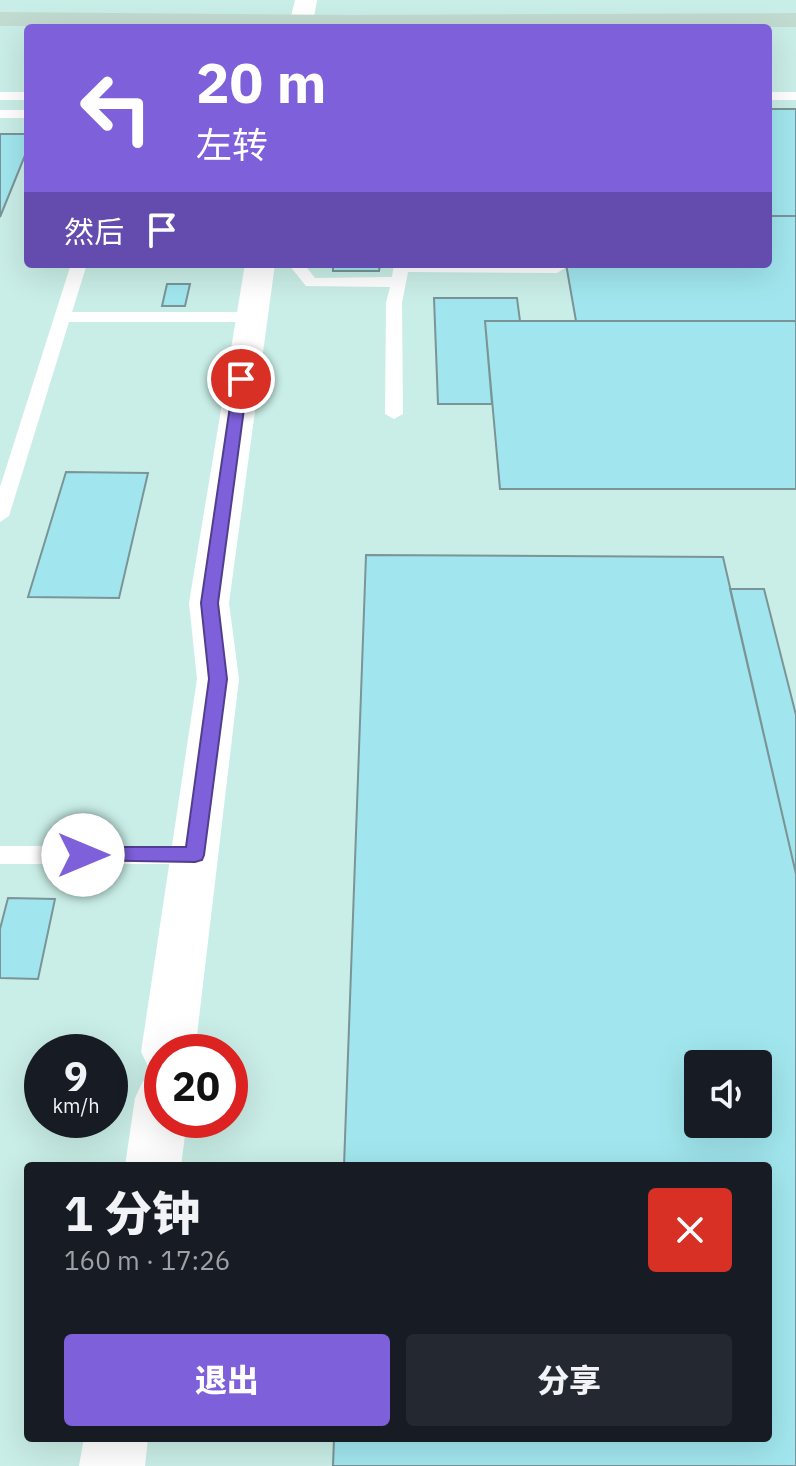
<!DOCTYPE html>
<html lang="zh">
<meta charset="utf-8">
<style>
:root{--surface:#171b24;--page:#242831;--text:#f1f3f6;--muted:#9ea1a6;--accent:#7e60db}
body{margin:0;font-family:"IBM Plex Sans","Noto Sans SC",sans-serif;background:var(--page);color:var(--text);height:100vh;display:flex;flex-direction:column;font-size:30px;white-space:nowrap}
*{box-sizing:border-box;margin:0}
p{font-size:26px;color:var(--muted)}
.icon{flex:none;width:44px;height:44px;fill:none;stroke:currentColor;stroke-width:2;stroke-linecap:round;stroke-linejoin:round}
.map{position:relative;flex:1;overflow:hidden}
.details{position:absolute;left:24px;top:1162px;width:748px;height:280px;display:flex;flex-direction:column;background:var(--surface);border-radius:8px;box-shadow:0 8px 32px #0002}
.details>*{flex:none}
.guide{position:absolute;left:24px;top:24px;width:748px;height:244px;border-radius:8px;box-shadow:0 8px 32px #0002;background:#7e60db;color:#fff;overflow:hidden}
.controls{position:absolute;left:684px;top:1050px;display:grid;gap:16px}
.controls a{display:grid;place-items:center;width:88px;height:88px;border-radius:8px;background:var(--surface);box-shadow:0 8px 32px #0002;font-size:40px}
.speed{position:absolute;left:24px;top:1034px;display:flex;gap:16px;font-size:40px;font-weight:700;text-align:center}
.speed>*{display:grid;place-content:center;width:104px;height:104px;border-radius:50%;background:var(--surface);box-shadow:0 8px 32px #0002;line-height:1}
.speed small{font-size:20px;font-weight:400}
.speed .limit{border:12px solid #d22;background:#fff;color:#111}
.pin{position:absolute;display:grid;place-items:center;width:68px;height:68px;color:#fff;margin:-34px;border:4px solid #fff;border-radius:50%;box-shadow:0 2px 8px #0007}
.me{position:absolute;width:88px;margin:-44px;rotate:90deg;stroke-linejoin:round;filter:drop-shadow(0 0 6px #0008)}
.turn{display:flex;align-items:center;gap:28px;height:168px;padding:0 40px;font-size:36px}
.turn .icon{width:104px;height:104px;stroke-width:2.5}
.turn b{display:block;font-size:56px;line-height:68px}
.then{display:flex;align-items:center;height:76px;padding:0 40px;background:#0003;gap:16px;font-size:30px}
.round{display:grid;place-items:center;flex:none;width:84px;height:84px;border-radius:8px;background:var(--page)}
.summary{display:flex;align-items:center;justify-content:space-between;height:136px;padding:0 40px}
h1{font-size:48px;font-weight:800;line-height:60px}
.action{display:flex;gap:16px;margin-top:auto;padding:16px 40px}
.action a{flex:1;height:92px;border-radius:8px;background:var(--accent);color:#fff;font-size:32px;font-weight:800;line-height:92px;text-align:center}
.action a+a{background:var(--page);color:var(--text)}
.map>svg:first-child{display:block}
.built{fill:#c9eee7;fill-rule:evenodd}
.building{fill:#a1e6ee;stroke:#7b9497;stroke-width:2;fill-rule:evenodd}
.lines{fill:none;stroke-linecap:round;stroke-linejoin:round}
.lane{fill:#fff;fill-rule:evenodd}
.street{fill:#fff;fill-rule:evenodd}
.secondary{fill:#c2dbd0;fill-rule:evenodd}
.route{fill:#7e60db;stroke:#523e8e;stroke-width:2}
</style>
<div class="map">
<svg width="796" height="1466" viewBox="0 0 796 1466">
<rect width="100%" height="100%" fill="#def9f4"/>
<path class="built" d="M0,0H796V1466H0ZM28,28H768V264H28ZM42,1052H110V1120H42ZM162,1052H230V1120H162ZM698,1064H758V1124H698ZM28,1166H768V1438H28Z"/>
<path class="building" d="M768,109H796V216H768Z
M0,134H28V148L0,217Z
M768,216H796V321H576L566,264H768Z
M333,264H380L379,271H333Z
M167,284H190L185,306H162Z
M434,298H517L520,321H485L492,404H438Z
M485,321H796V489H500Z
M66,472L148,473L119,598L28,597Z
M366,555L723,557L796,874V1466H333L334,1438H768V1166H344ZM698,1064H758V1124H698Z
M730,589H764L796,715V874Z
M8,898L55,899L38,979L0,978V929Z"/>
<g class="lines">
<path class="lane" d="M0,92H28V100H0Z
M768,92H796V100H768Z
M0,110H28V118H0Z
M71,264H87L72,312H250L258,317L250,322H69L9,516L0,522V487Z
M304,264L315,278L392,277L394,264H559L565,268L557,273L408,272L402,303L403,414L394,419L385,414L386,303L390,287L306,286L289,265Z
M0,846H195L203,849L207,855L203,861L195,864H0Z"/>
<path class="street" d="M295,0H317L312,28H288Z
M245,264H275L229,603L239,679L195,1052H162V1072L149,1068L141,1052L197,679L189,603Z
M162,1074V1120H187L181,1166H125L135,1098L143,1081Z
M84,1438H148L145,1466H79Z"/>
<path class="secondary" d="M0,12L353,15L796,13V27L0,26Z"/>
</g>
<path class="route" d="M241,375L248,379L218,603L227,679L204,855L202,860L195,862L76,860L74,855L76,849L83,847H186L209,679L201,603L234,379Z"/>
</svg>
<div class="controls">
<a><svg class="icon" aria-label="sound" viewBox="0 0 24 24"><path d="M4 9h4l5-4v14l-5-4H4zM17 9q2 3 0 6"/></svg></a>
</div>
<div class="speed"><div>9<small>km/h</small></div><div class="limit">20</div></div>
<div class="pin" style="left:241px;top:379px;background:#d93025"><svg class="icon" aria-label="arrive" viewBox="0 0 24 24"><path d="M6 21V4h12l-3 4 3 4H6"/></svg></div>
<svg class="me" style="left:83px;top:855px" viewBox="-20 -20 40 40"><circle r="19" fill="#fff"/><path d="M0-13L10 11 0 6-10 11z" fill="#7e60db"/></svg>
<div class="guide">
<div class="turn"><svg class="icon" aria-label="left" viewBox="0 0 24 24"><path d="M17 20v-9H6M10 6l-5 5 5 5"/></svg><div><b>20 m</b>左转</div></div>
<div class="then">然后<svg class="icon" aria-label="arrive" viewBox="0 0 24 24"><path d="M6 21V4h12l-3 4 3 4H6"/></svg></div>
</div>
<section class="details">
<div class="summary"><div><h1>1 分钟</h1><p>160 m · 17:26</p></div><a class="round" style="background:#d93025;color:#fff"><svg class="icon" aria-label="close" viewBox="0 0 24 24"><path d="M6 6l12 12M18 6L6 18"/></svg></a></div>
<div class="action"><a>退出</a><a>分享</a></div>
</section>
</div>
